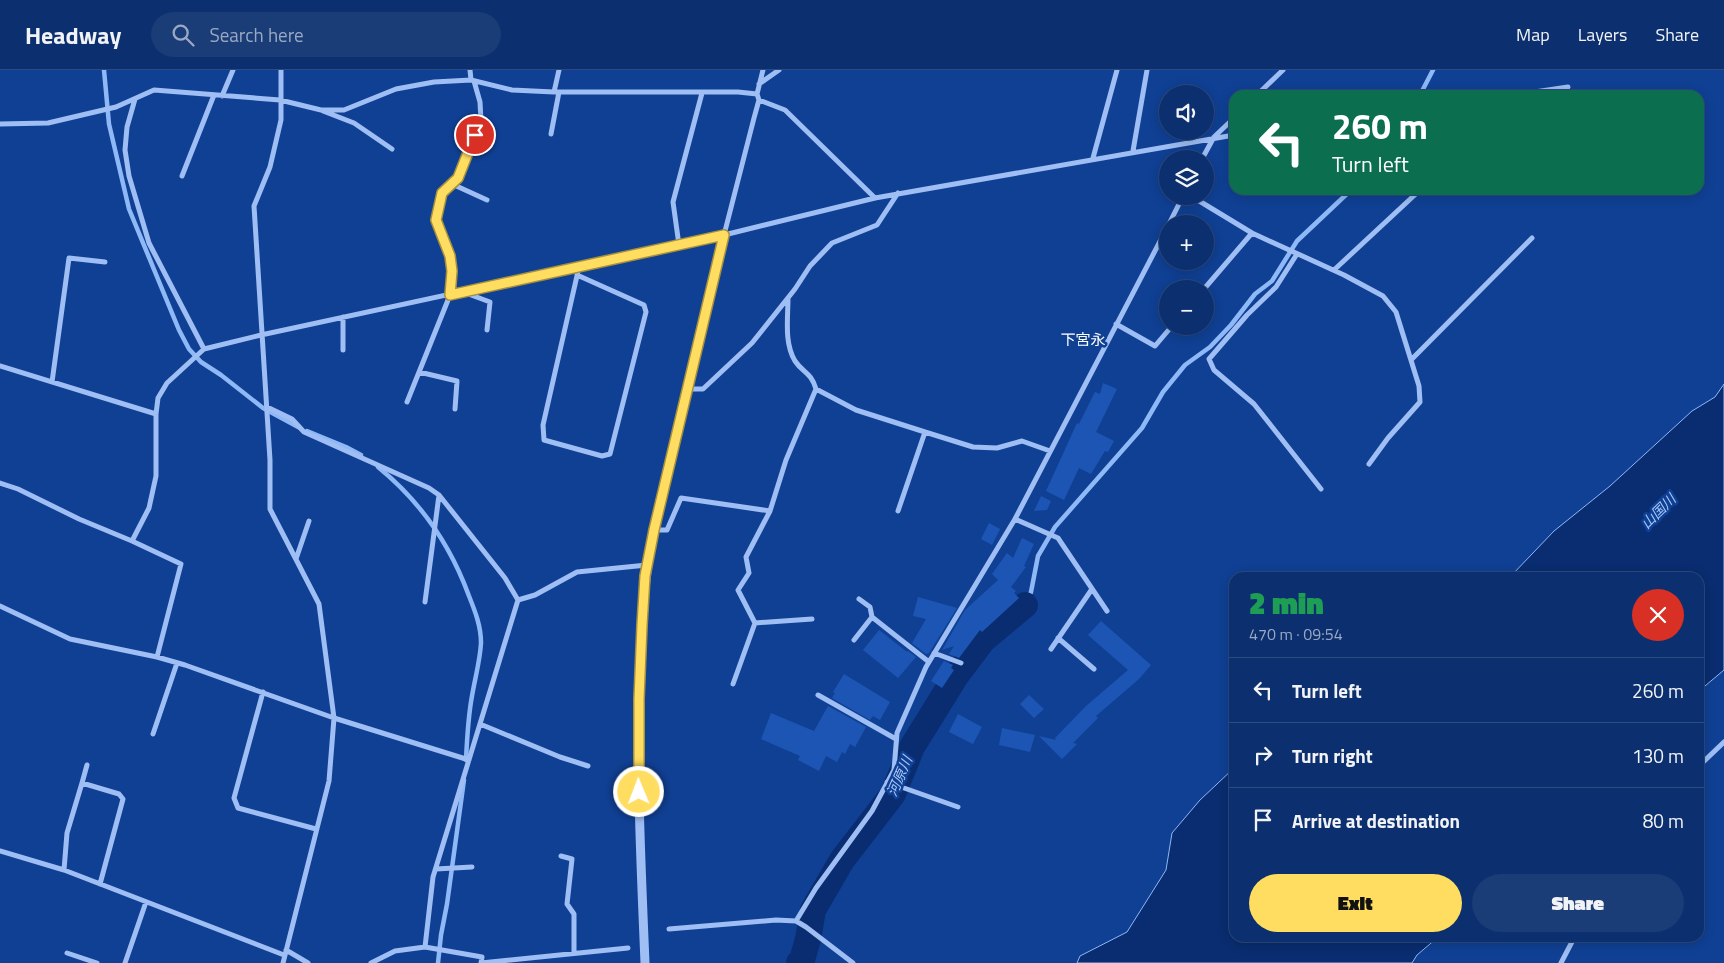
<!DOCTYPE html>
<meta charset="utf-8">
<style>
:root{--surface:#0c306f;--page:#1a3c77;--text:#f1f3f6;--muted:#9aa9c3;--line:#2c4b82;--accent:#ffdd60}
body{margin:0;font-family:"Titillium Web","Noto Sans JP",sans-serif;background:var(--page);color:var(--text);height:100vh;display:flex;flex-direction:column;font-size:19px;white-space:nowrap}
*{box-sizing:border-box;margin:0}
p{font-size:16px;color:var(--muted)}
.icon{flex:none;width:28px;height:28px;fill:none;stroke:currentColor;stroke-width:2;stroke-linecap:round;stroke-linejoin:round}
.map{position:relative;flex:1;overflow:hidden}
.details{position:absolute;left:1229px;top:502px;width:475px;height:370px;display:flex;flex-direction:column;background:var(--surface);border-radius:15px;box-shadow:0 2px 12px #0003,0 0 0 1px var(--line)}
.details>*{flex:none}
.hud{position:absolute;left:1229px;top:20px;width:475px;height:105px;border-radius:15px;box-shadow:0 2px 12px #0003,0 0 0 1px var(--line);background:#0b6e4f;color:#fff;overflow:hidden}
.buttons{position:absolute;left:1159px;top:15px;display:grid;gap:10px}
.buttons a{display:grid;place-items:center;width:55px;height:55px;border-radius:50%;background:var(--surface);box-shadow:0 2px 12px #0003,0 0 0 1px var(--line);font-size:25px}
.pin{position:absolute;display:grid;place-items:center;width:42px;height:42px;color:#fff;margin:-21px;border:2px solid #fff;border-radius:50%;box-shadow:0 1px 5px #0007}
.me{position:absolute;width:55px;margin:-28px;rotate:359deg;stroke-linejoin:round;filter:drop-shadow(0 0 4px #0008)}
.turn{display:flex;align-items:center;gap:18px;height:105px;padding:0 20px;font-size:22px}
.turn .icon{width:65px;height:65px;stroke-width:2.5}
.turn b{display:block;font-size:35px;line-height:42px}
.round{display:grid;place-items:center;flex:none;width:52px;height:52px;border-radius:26px;background:var(--page)}
.overview{display:flex;align-items:center;justify-content:space-between;height:85px;padding:0 20px}
h1{font-size:30px;font-weight:800;line-height:38px;color:#1e9e55}
.button{display:flex;gap:10px;margin-top:auto;padding:10px 20px}
.button a{flex:1;height:58px;border-radius:30px;background:var(--accent);color:#111;font-size:20px;font-weight:800;line-height:58px;text-align:center}
.button a+a{background:var(--page);color:var(--text)}
ul{padding:0;list-style:none}
li{display:flex;align-items:center;gap:15px;height:65px;padding:0 20px;border-top:1px solid var(--line)}
li div{flex:1}
li b{display:block;font-size:19px}
li em{font-style:normal}
header{display:flex;align-items:center;gap:30px;box-sizing:border-box;height:70px;padding:0 25px;background:var(--surface);border-bottom:1px solid var(--line)}
header strong{font-size:24px}
nav{display:flex;gap:28px;margin-inline-start:auto;font-size:18px}
.search{width:350px;height:45px;background:var(--page);display:flex;align-items:center;gap:12px;box-sizing:border-box;padding:0 18px;border-radius:28px;color:var(--muted);font-size:19px}
.map>svg:first-child{display:block}
.water{fill:#092d70;stroke:#8fb8f7}
.lines{fill:none;stroke-linecap:round;stroke-linejoin:round}
.stream{stroke:#8fb8f7;stroke-width:4.5}
.river{stroke:#092d70;stroke-width:26}
.building{fill:#1d55b4}
.minor{stroke:#9ebef4;stroke-width:5}
.tertiary{stroke:#9ebef4;stroke-width:9}
.route-casing{stroke:#a6903e;stroke-width:12}
.route{stroke:#ffdd60;stroke-width:9}
.labels{text-anchor:middle;dominant-baseline:central;stroke-width:5;stroke-linejoin:round;paint-order:stroke}
.water-label{font-size:14px;font-style:italic;fill:#aac9fa;stroke:#104094}
.quarter-label{font-size:15px;fill:#fff;stroke:#104094}
</style>
<header>
<strong>Headway</strong>
<div class="search"><svg class="icon" aria-label="search" viewBox="0 0 24 24"><circle cx="10" cy="10" r="6"/><path d="M15 15l6 6"/></svg>Search here</div>
<nav><a>Map</a><a>Layers</a><a>Share</a></nav>
</header>
<div class="map">
<svg width="1724" height="893" viewBox="0 0 1724 893">
<rect width="100%" height="100%" fill="#104094"/>
<path class="water" d="M1724,314V600L1699,621V508L1510,507L1554,461L1610,416L1692,341L1715,327Z
M1234,698V868H1437L1417,885L1412,893H1077L1080,886L1127,862L1166,800L1172,763L1200,730Z"/>
<g class="lines">
<path class="stream" d="M104,0L109,54L129,139L179,260L189,279L201,292L221,305L263,338L300,358
M1420,25L1433,0
M307,361L346,377L361,385
M378,397C420,431 450,474 469,526C475,541 481,556 481,573C480,591 475,608 472,626C468,647 467,669 466,690
M1025,535L1031,522L1038,486L1055,457L1142,358L1163,322L1185,295L1210,277L1231,255L1255,224L1272,211L1297,171L1351,120
M438,893L441,865L447,834L464,710"/>
<path class="river" d="M799,893L802,890L808,869L813,840L842,790L893,724L912,677L956,606L983,570L1025,535"/>
</g>
<path class="building" d="M1103,313L1117,319L1096,362L1114,371L1108,382L1105,381L1091,404L1079,398L1064,430L1046,421L1077,353L1079,354L1095,322L1100,324Z
M1041,426L1051,431L1047,440L1034,441Z
M989,453L1000,459L992,475L981,469Z
M1022,468L1034,474L1024,496L1026,497L1011,517L1016,521L1014,523L1019,528L982,562L980,560L959,588L949,584L954,576L942,580L965,540L998,510L992,504L1007,483L1013,488Z
M918,527L957,538L929,583L926,584L912,573L926,549L913,546Z
M1101,551L1151,595L1139,609L1096,646L1098,648L1073,673L1077,674L1062,689L1039,666L1056,670L1055,668L1086,636L1128,600L1088,565Z
M879,560L907,582L908,581L916,587L898,608L863,580Z
M944,591L953,595L951,598L954,600L942,618L931,611Z
M844,604L890,632L880,650L873,646L870,650L832,628L835,623L833,622Z
M1029,625L1044,639L1034,648L1020,634Z
M828,636L866,657L855,677L850,674L845,684L842,682L837,692L826,686L819,701L798,690L800,686L761,669L771,643L814,661Z
M958,644L982,657L973,674L949,662Z
M1002,658L1035,665L1030,682L999,675Z"/>
<g class="lines">
<path class="minor" d="M281,0V50L270,97L254,136L270,390V439L319,534L334,648L329,711L283,893
M470,0L471,10
M759,14L779,0
M554,22L559,0
M1257,25L1283,0
M1514,25L1568,17L1560,25
M222,26L233,0
M135,29L127,57L125,80L129,106L149,173L204,279
M759,30L785,40L875,128
M323,41L354,53L392,79
M0,54L48,53L116,37L154,20L280,30L321,40H344L396,19L434,12L471,10L512,20L554,22H738L757,24
M551,64L559,22
M1133,81L1147,0
M1093,88L1117,0
M1202,89L1214,67L1234,48
M182,106L214,25
M452,114L487,130
M1191,126L1252,163L1344,205L1383,226L1396,242L1419,316L1420,332L1388,368L1369,394
M1169,154L1183,126
M724,165L754,48L759,30L757,24L763,0
M679,175L673,132L702,23
M1297,184L1276,217L1247,245L1209,289L1214,300L1254,334L1321,419
M1334,200L1420,120
M577,205L644,235L646,242L610,384L602,386L544,370L543,355L579,197
M1204,219L1252,163
M463,222L490,232L487,260
M788,228C788,248 784,273 795,291C803,303 811,302 816,319
M1116,254L1155,276L1172,256
M343,280V247
M1411,290L1532,168
M0,296L156,344
M419,302L457,311L455,339
M52,312L69,188L105,192
M688,319H703L752,273L795,219L810,196L832,173L877,155L898,123
M407,332L450,225L453,201L450,186L436,151L442,123L458,108L481,51L480,32L474,11
M267,337L292,349L304,362L429,418L439,425L505,508L518,530L433,807L425,877
M0,413L18,419L79,449L132,471L181,494L157,587
M898,441L925,362L973,377L997,378L1022,371L1050,381
M1015,449L1058,468L1107,541
M654,460H667L681,428L770,441L786,390L816,319L856,340L925,362
M132,471L149,438L156,406V344L158,328L167,313L204,279L261,265L724,165L875,128L1234,65
M296,489L309,451
M859,529L870,537L872,547L929,592
M518,530L535,525L577,502L647,495
M425,532L439,425
M0,536L70,569L157,587L185,595L334,648L469,690
M755,553L812,549
M1058,568L1094,599
M854,570L872,547
M1051,579L1092,519
M934,583L961,593
M733,614L755,553L738,520L749,503L746,487L770,441
M263,622L234,728L238,738L316,759
M818,625L896,669
M480,654L560,687L588,696
M153,664L177,593
M1699,696L1724,672
M887,712L958,737
M82,713L87,695
M0,781L64,800L284,885
M561,786L572,789L567,834L574,844V883
M436,799L472,797
M64,800L67,763L82,713L119,724L123,729L100,814
M796,851L816,818L872,741L894,700L897,663L926,597L1015,449L1168,156
M669,859L776,850L796,851L806,857L853,893
M286,880L308,893
M67,883L97,893
M125,893L146,832
M371,893L395,881L425,877L482,887L481,893
M481,893L628,878
M1561,893L1574,868"/>
<path class="tertiary" d="M645,893C641,795 636,697 640,600C642,552 644,506 654,460L724,165"/>
</g>
<g class="lines">
<g class="route-casing">
<path id="route" d="M475,65L458,108L442,123L436,150L450,186L452,201L450,225L724,165L654,460L645,506L642,555L639,629V722"/>
</g>
<use href="#route" class="route"/>
</g>
<g class="labels">
<g class="water-label">
<text transform="translate(1658 441) rotate(-45)">山国川</text>
<text transform="translate(899 706) rotate(-66)">河原川</text>
</g>
<g class="quarter-label">
<text x="1083" y="269">下宮永</text>
</g>
</g>
</svg>
<div class="buttons">
<a><svg class="icon" aria-label="sound" viewBox="0 0 24 24"><path d="M4 9h4l5-4v14l-5-4H4zM17 9q2 3 0 6"/></svg></a>
<a><svg class="icon" aria-label="layers" viewBox="0 0 24 24"><path d="M12 4l9 5-9 5-9-5zM3 14l9 5 9-5"/></svg></a>
<a>+</a>
<a>−</a>
</div>
<div class="pin" style="left:475px;top:65px;background:#d93025"><svg class="icon" aria-label="arrive" viewBox="0 0 24 24"><path d="M6 21V4h12l-3 4 3 4H6"/></svg></div>
<svg class="me" style="left:639px;top:722px" viewBox="-20 -20 40 40"><circle r="17" fill="#ffdd60" stroke="#fff" stroke-width="3"/><path d="M0-11L8 9 0 5-8 9z" fill="#fff"/></svg>
<div class="hud">
<div class="turn"><svg class="icon" aria-label="left" viewBox="0 0 24 24"><path d="M17 20v-9H6M10 6l-5 5 5 5"/></svg><div><b>260 m</b>Turn left</div></div>
</div>
<section class="details">
<div class="overview"><div><h1>2 min</h1><p>470 m · 09:54</p></div><a class="round" style="background:#d93025;color:#fff"><svg class="icon" aria-label="close" viewBox="0 0 24 24"><path d="M6 6l12 12M18 6L6 18"/></svg></a></div>
<ul>
<li><svg class="icon" aria-label="left" viewBox="0 0 24 24"><path d="M17 20v-9H6M10 6l-5 5 5 5"/></svg><div><b>Turn left</b></div><em>260 m</em></li>
<li><svg class="icon" aria-label="right" viewBox="0 0 24 24"><path d="M7 20v-9h11M14 6l5 5-5 5"/></svg><div><b>Turn right</b></div><em>130 m</em></li>
<li><svg class="icon" aria-label="arrive" viewBox="0 0 24 24"><path d="M6 21V4h12l-3 4 3 4H6"/></svg><div><b>Arrive at destination</b></div><em>80 m</em></li>
</ul>
<div class="button"><a>Exit</a><a>Share</a></div>
</section>
</div>
